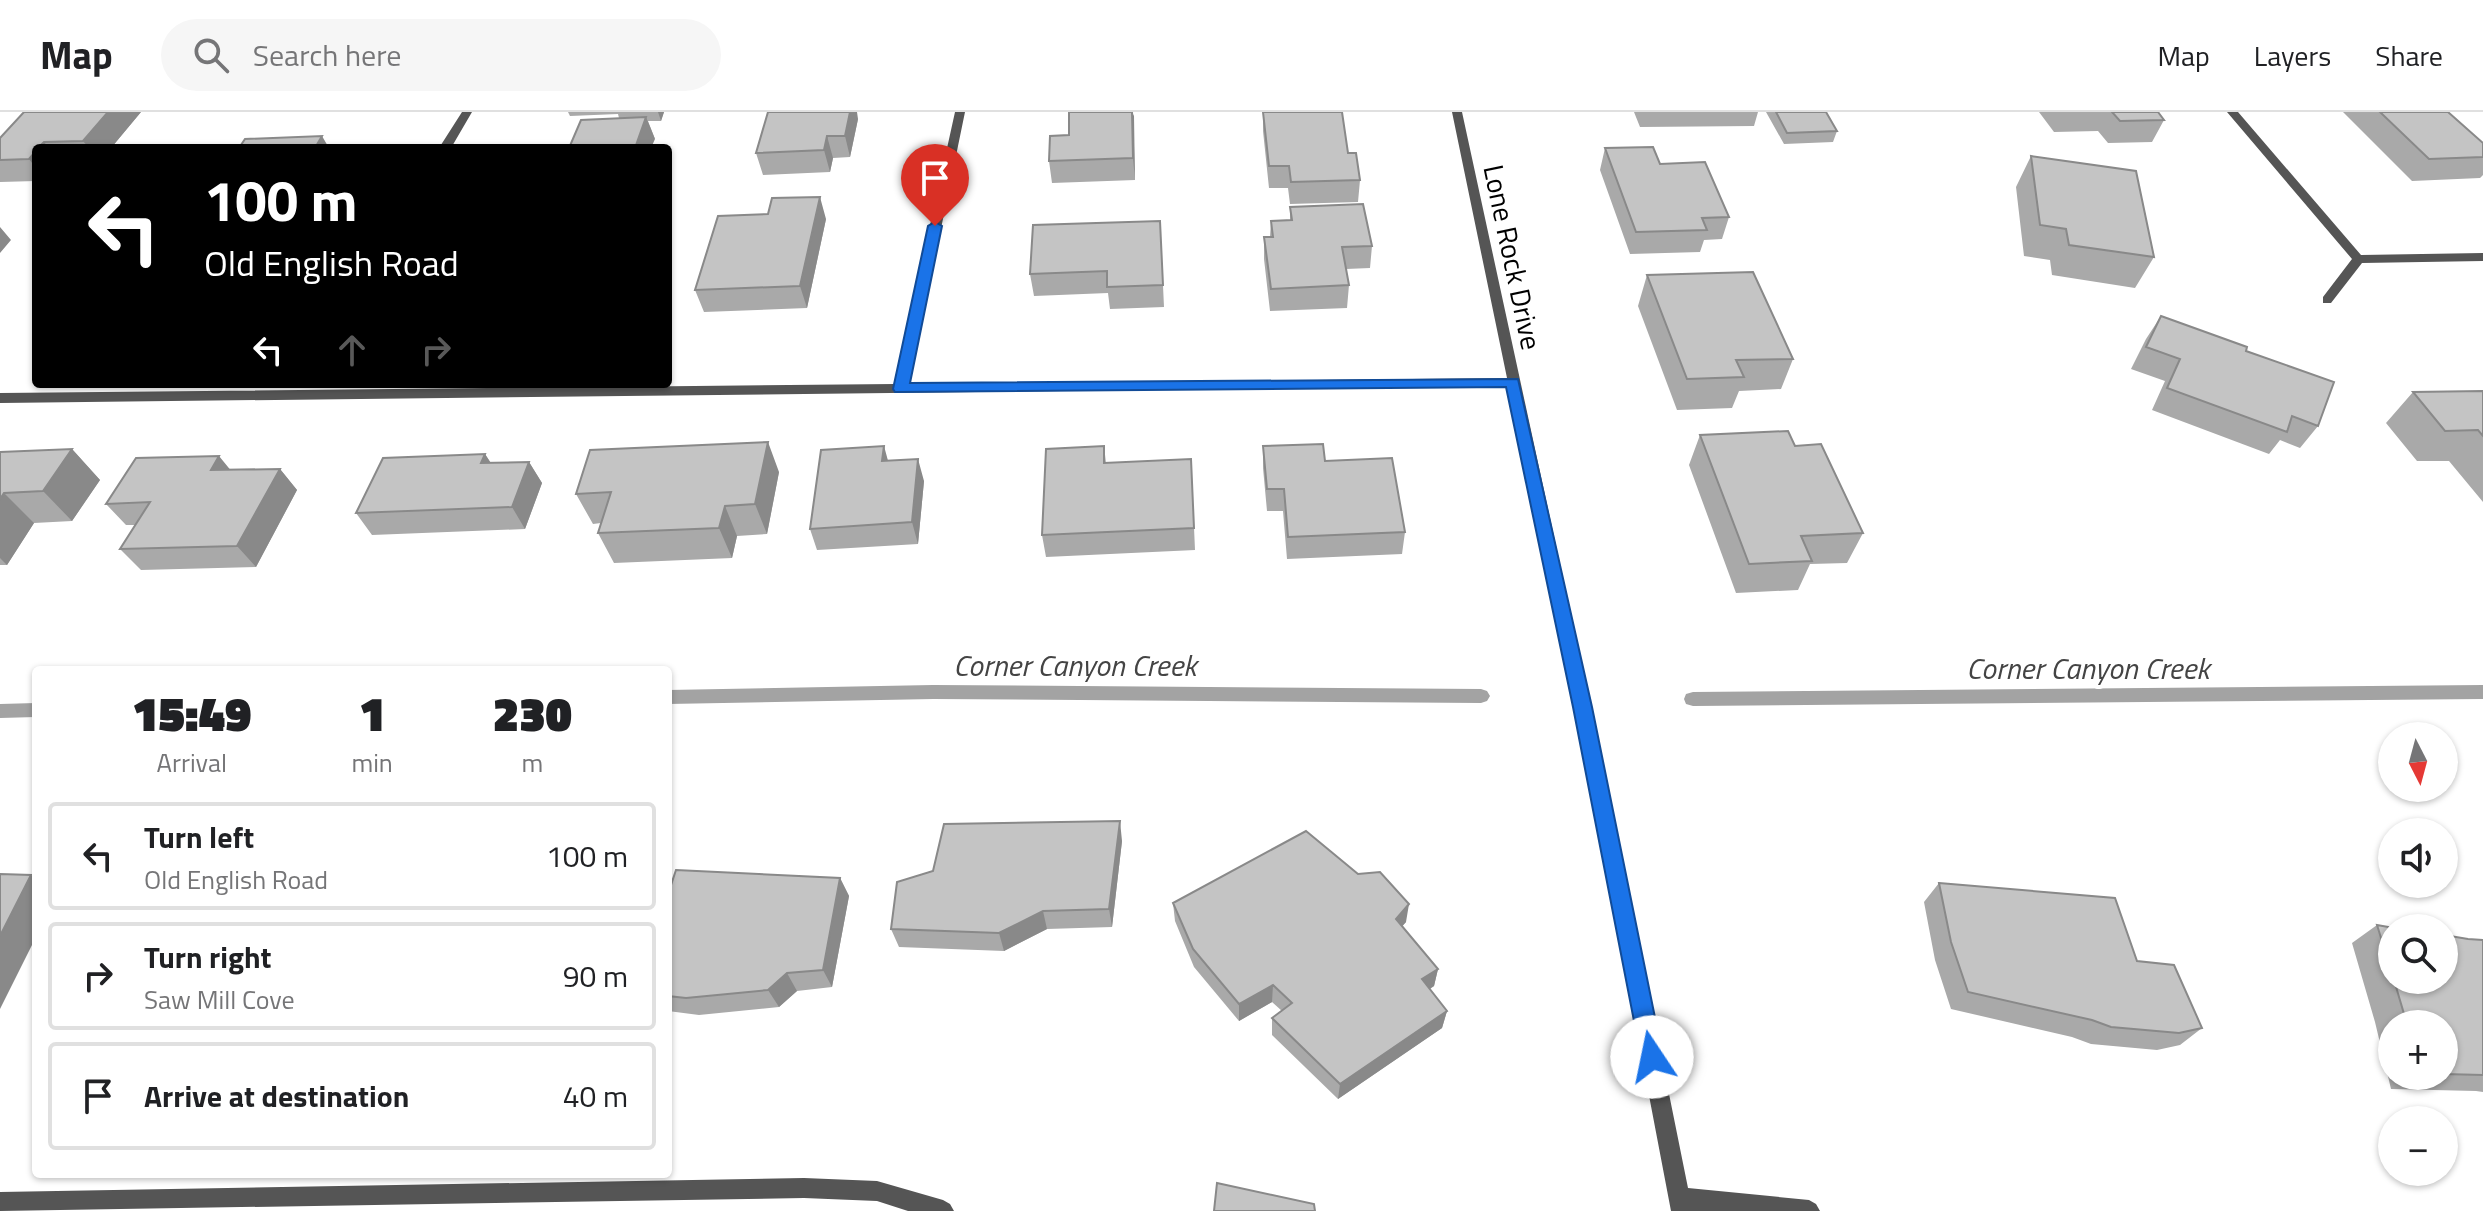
<!DOCTYPE html>
<meta charset="utf-8">
<style>
:root{--surface:#fff;--page:#f6f6f6;--text:#202124;--muted:#757577;--line:#e0e0e0}
body{margin:0;font-family:"Titillium Web",sans-serif;background:var(--page);color:var(--text);height:100vh;display:flex;flex-direction:column;font-size:30px;white-space:nowrap}
*{box-sizing:border-box;margin:0}
p{font-size:26px;color:var(--muted)}
.icon{flex:none;width:44px;height:44px;fill:none;stroke:currentColor;stroke-width:2;stroke-linecap:round;stroke-linejoin:round}
.map{position:relative;flex:1;overflow:hidden}
.side{position:absolute;left:32px;top:554px;width:640px;height:512px;display:flex;flex-direction:column;background:var(--surface);border-radius:8px;box-shadow:0 2px 6px #0004}
.side>*{flex:none}
.hud{position:absolute;left:32px;top:32px;width:640px;height:244px;border-radius:8px;box-shadow:0 2px 6px #0004;background:#000;color:#fff;overflow:hidden}
.needle{width:52px;rotate:174deg}
.buttons{position:absolute;left:2378px;top:610px;display:grid;gap:16px}
.buttons a{display:grid;place-items:center;width:80px;height:80px;border-radius:50%;background:var(--surface);box-shadow:0 2px 6px #0004;font-size:40px}
.pin{position:absolute;display:grid;place-items:center;width:68px;height:68px;color:#fff;margin:-82px -34px;border-radius:50% 50% 50% 0;rotate:-45deg;box-shadow:0 0 8px #0007}
.pin .icon{rotate:45deg}
.me{position:absolute;width:88px;margin:-44px;rotate:349deg;stroke-linejoin:round;filter:drop-shadow(0 0 6px #0008)}
.turn{display:flex;align-items:center;gap:28px;height:168px;padding:0 40px;font-size:36px}
.turn .icon{width:104px;height:104px;stroke-width:2.5}
.turn b{display:block;font-size:56px;line-height:68px}
.lanes{display:flex;align-items:center;height:76px;padding:0 40px;background:#0003;justify-content:center;gap:40px;direction:ltr}
.lanes .off{opacity:.35}
.eta{display:flex;justify-content:space-evenly;align-items:center;height:136px;text-align:center}
.eta b{font-size:48px;font-weight:800;line-height:56px}
ul{padding:0;list-style:none}
li{display:flex;align-items:center;gap:24px;height:108px;margin:0 16px 12px;padding:0 24px;border:4px solid var(--line);border-radius:8px}
li div{flex:1}
li b{display:block;font-size:30px}
li em{font-style:normal}
header{display:flex;align-items:center;gap:48px;box-sizing:border-box;height:112px;padding:0 40px;background:var(--surface);border-bottom:2px solid var(--line)}
header strong{font-size:38px}
nav{display:flex;gap:44px;margin-inline-start:auto;font-size:28px}
.search{width:560px;height:72px;background:var(--page);display:flex;align-items:center;gap:20px;box-sizing:border-box;padding:0 28px;border-radius:44px;color:var(--muted);font-size:30px}
.map>svg:first-child{display:block}
.lines{fill:none;stroke-linecap:round;stroke-linejoin:round}
.stream{fill:#a3a3a3;fill-rule:evenodd}
.minor{fill:#555;fill-rule:evenodd}
.wall{fill:#a9a9a9;fill-rule:evenodd}
.shaded-wall{fill:#898989}
.building{fill:#c4c4c4;stroke:#898989;stroke-width:2}
.route{fill:#1a73e8;stroke:#114b97;stroke-width:2}
.labels{text-anchor:middle;dominant-baseline:central;stroke-width:8;stroke-linejoin:round;paint-order:stroke}
.street-label{font-size:28px;fill:#000;stroke:#fff}
.water-label{font-size:30px;font-style:italic;fill:#444;stroke:#fff}
</style>
<header>
<strong>Map</strong>
<div class="search"><svg class="icon" aria-label="search" viewBox="0 0 24 24"><circle cx="10" cy="10" r="6"/><path d="M15 15l6 6"/></svg>Search here</div>
<nav><a>Map</a><a>Layers</a><a>Share</a></nav>
</header>
<div class="map">
<svg width="2483" height="1099" viewBox="0 0 2483 1099">
<rect width="100%" height="100%" fill="#fff"/>
<g class="lines">
<path class="stream" d="M933,573L1481,577L1487,579L1490,584L1487,589L1481,591L933,587L668,592V578Z
M2483,573V587L1693,594L1686,592L1684,587L1686,582L1693,580Z
M36,591V605L0,606V592Z"/>
<path class="minor" d="M462,0H472L451,36H439Z
M955,0H965L909,272L1507,266L1452,0H1462L1591,595L1688,1076L1809,1088L1816,1092L1820,1099H1671L1575,595L1508,274L0,291V281L895,272Z
M2227,0H2238L2361,143L2483,141V149L2362,151L2331,191H2323V185L2352,147Z
M804,1066L877,1069L943,1088L950,1092L954,1099H908L877,1089L804,1086L0,1099V1080Z"/>
</g>
<path class="wall" d="M141,0L111,36H36V69L0,70V26Z
M568,0H664L661,9H648L655,27L619,6L618,2L570,4Z
M1133,0L1135,68L1052,71L1049,49L1069,23Z
M1263,0L1348,41L1360,68L1358,90L1290,92L1288,76H1269L1263,19Z
M1634,0H1758L1754,14L1640,15Z
M1766,0H1826L1837,19L1833,30L1784,32Z
M2039,0H2158L2164,8L2152,30L2108,31L2098,19L2054,20Z
M2343,0H2448L2483,31V63L2480,66L2412,69Z
M858,7L850,45L833,46L830,60L763,63L756,41Z
M1605,36L1660,52L1729,105L1722,127L1704,128L1700,140L1630,142L1600,58Z
M2031,44L2154,145L2135,176L2052,163L2050,148L2024,144L2016,75Z
M1290,95L1372,134L1370,156L1346,157L1349,173L1347,196L1270,199L1264,147V125H1270L1271,109L1290,108Z
M826,107L807,196L704,200L695,178Z
M1160,109L1164,195L1110,197L1108,181L1034,184L1030,162Z
M1647,163L1793,247L1781,277L1739,279L1732,296L1677,298L1638,194Z
M2161,204L2246,239L2318,314L2300,336L2280,328L2269,342L2152,298L2165,269L2131,257L2146,227Z
M2483,279V390L2449,349H2417L2386,311L2413,280Z
M1700,323L1795,334L1863,421L1847,451L1810,452L1798,478L1736,481L1689,353Z
M1104,334L1106,351L1191,347L1195,438L1046,445L1042,423Z
M1263,334L1325,349L1405,420L1402,442L1287,447L1283,399H1267L1263,356Z
M72,337L100,368L72,409L34,411L7,453H0V340Z
M485,342L491,351L529,350L542,371L525,417L372,423L356,401Z
M888,349L924,369L918,432L817,438L810,417Z
M280,357L297,378L256,455L141,458L120,437L136,413H126L106,392L231,358Z
M779,360L767,422L737,424L732,446L614,451L598,421L601,411L593,412L576,382Z
M1122,729L1112,815L1047,817L1004,839L899,835L891,817Z
M840,766L849,784L832,875L797,879L779,895L699,903L668,899V782Z
M1939,771L2137,849L2202,916L2180,933L2157,938L2091,932L2072,925L1951,897L1935,848L1924,790Z
M1173,791L1406,810L1402,814L1438,857L1434,874L1430,877L1447,899L1442,916L1338,987L1272,923V906L1282,899L1272,890L1239,909L1194,855L1175,809Z
M2377,813L2392,816V868H2444L2468,827L2483,828V980L2476,979L2391,977L2375,910L2352,831ZM2392,912H2444V964H2392Z"/>
<path class="shaded-wall" d="M108,0H141L111,36H89L83,29Z
M658,0H664L661,9Z
M850,0H857L858,7L850,45L845,24Z
M1132,0L1134,4L1135,68L1133,46Z
M646,5L655,27L651,36H635Z
M322,24L329,36H315Z
M827,24L833,46L830,60L824,38Z
M44,30L49,36H38Z
M36,39V56L29,47Z
M820,85L826,107L807,196L800,174Z
M0,115L11,128L0,141Z
M768,330L779,360L767,422L755,392Z
M884,334L890,356L882,349Z
M72,337L100,368L72,409L43,379Z
M485,342L498,363L481,351Z
M219,344L237,366L211,358Z
M918,347L924,369L918,432L912,410Z
M529,350L542,371L525,417L512,395Z
M280,357L297,378L256,455L237,434Z
M4,381L34,411L7,453L0,446V387Z
M725,394L737,424L732,446L719,416Z
M1120,709L1122,729L1112,815L1109,797Z
M31,763L36,766V825L0,897V824Z
M840,766L849,784L832,875L823,858Z
M1409,792L1406,810L1393,825L1396,807Z
M1043,799L1047,817L1004,839L999,821Z
M1438,857L1434,874L1418,884L1422,867Z
M787,861L797,879L779,895L768,878Z
M1273,873L1272,890L1239,909V892Z
M1447,899L1442,916L1338,987L1340,972Z"/>
<path class="building" d="M24,0H108L83,29L44,30L38,36H36V39L29,47L0,48V26Z
M768,0H850L845,24H827L824,38L756,41Z
M1069,0H1132L1133,46L1049,49L1050,24L1069,23Z
M1263,0H1342L1348,41H1356L1360,68L1291,70L1289,54H1269Z
M1776,0H1826L1837,19L1787,21Z
M2112,0H2158L2164,8L2120,9Z
M2380,0H2448L2483,31V45L2429,47Z
M646,5L635,36H569L581,8Z
M322,24L315,36H239L245,27Z
M1653,35L1660,52L1705,50L1729,105L1702,106L1707,118L1636,120L1605,36Z
M2031,44L2136,59L2154,145L2069,133L2066,117L2040,113Z
M820,85L800,174L695,178L718,104L768,102L772,86Z
M1363,92L1372,134L1342,135L1349,173L1271,177L1264,125H1273L1271,109L1292,108L1290,95Z
M1160,109L1163,173L1107,175V159L1030,162L1033,113Z
M1753,160L1793,247L1736,248L1744,265L1687,267L1647,163Z
M2161,204L2247,235L2246,239L2334,270L2318,314L2292,304L2287,320L2167,276L2180,247L2146,235Z
M2483,279V324L2478,318L2445,319L2413,280Z
M1788,319L1795,334L1821,332L1863,421L1801,424L1812,449L1749,452L1700,323Z
M768,330L755,392L725,394L719,416L598,421L611,380L576,382L590,338Z
M1323,332L1325,349L1392,346L1405,420L1288,425L1284,377H1267L1263,334Z
M884,334L882,349L918,347L912,410L810,417L821,338Z
M1104,334V351L1191,347L1194,416L1042,423L1046,337Z
M72,337L43,379L4,381L0,387V340Z
M485,342L481,351L529,350L512,395L356,401L383,346Z
M219,344L211,358L280,357L237,434L120,437L150,390L106,392L136,346Z
M1120,709L1109,797L1043,799L999,821L891,817L897,770L933,759L944,712Z
M1306,719L1358,762L1380,760L1409,792L1396,807L1438,857L1422,867L1447,899L1340,972L1272,906L1292,891L1273,873L1239,892L1193,837L1173,791Z
M676,758L840,766L823,858L787,861L768,878L686,886L668,884V782Z
M0,762L31,763L0,824Z
M1939,771L2115,786L2137,849L2174,853L2202,916L2179,921L2111,915L2092,908L1968,880L1951,830Z
M2377,813L2394,816H2392V861Z
M2444,823L2468,827L2483,828V963L2444,962V912H2407L2394,868H2444Z
M1217,1071L1314,1092L1315,1099H1214Z"/>
<path class="route" d="M935,110L942,114L910,271L1518,267L1592,595L1663,945L1660,952L1652,955L1644,952L1641,945L1573,595L1506,275L895,280L893,277L928,114Z"/>
<g class="labels">
<g class="street-label">
<text transform="translate(1513 145) rotate(78)">Lone Rock Drive</text>
</g>
<g class="water-label">
<text x="1075" y="553">Corner Canyon Creek</text>
<text x="2088" y="556">Corner Canyon Creek</text>
</g>
</g>
</svg>
<div class="buttons">
<a><svg class="needle" viewBox="-14 -14 28 28"><path d="M0-13l5 13h-10z" fill="#e53935"/><path d="M0 13l5-13h-10z" fill="#757577"/></svg></a>
<a><svg class="icon" aria-label="sound" viewBox="0 0 24 24"><path d="M4 9h4l5-4v14l-5-4H4zM17 9q2 3 0 6"/></svg></a>
<a><svg class="icon" aria-label="search" viewBox="0 0 24 24"><circle cx="10" cy="10" r="6"/><path d="M15 15l6 6"/></svg></a>
<a>+</a>
<a>−</a>
</div>
<div class="pin" style="left:935px;top:114px;background:#d93025"><svg class="icon" aria-label="arrive" viewBox="0 0 24 24"><path d="M6 21V4h12l-3 4 3 4H6"/></svg></div>
<svg class="me" style="left:1652px;top:945px" viewBox="-20 -20 40 40"><circle r="19" fill="#fff"/><path d="M0-13L10 11 0 6-10 11z" fill="#1a73e8"/></svg>
<div class="hud">
<div class="turn"><svg class="icon" aria-label="left" viewBox="0 0 24 24"><path d="M17 20v-9H6M10 6l-5 5 5 5"/></svg><div><b>100 m</b>Old English Road</div></div>
<div class="lanes"><svg class="icon" aria-label="left" viewBox="0 0 24 24"><path d="M17 20v-9H6M10 6l-5 5 5 5"/></svg><svg class="icon off" aria-label="ahead" viewBox="0 0 24 24"><path d="M12 20V5M6 11l6-6 6 6"/></svg><svg class="icon off" aria-label="right" viewBox="0 0 24 24"><path d="M7 20v-9h11M14 6l5 5-5 5"/></svg></div>
</div>
<section class="side">
<div class="eta">
<div><b>15:49</b><p>Arrival</p></div>
<div><b>1</b><p>min</p></div>
<div><b>230</b><p>m</p></div>
</div>
<ul>
<li><svg class="icon" aria-label="left" viewBox="0 0 24 24"><path d="M17 20v-9H6M10 6l-5 5 5 5"/></svg><div><b>Turn left</b><p>Old English Road</p></div><em>100 m</em></li>
<li><svg class="icon" aria-label="right" viewBox="0 0 24 24"><path d="M7 20v-9h11M14 6l5 5-5 5"/></svg><div><b>Turn right</b><p>Saw Mill Cove</p></div><em>90 m</em></li>
<li><svg class="icon" aria-label="arrive" viewBox="0 0 24 24"><path d="M6 21V4h12l-3 4 3 4H6"/></svg><div><b>Arrive at destination</b></div><em>40 m</em></li>
</ul>
</section>
</div>
